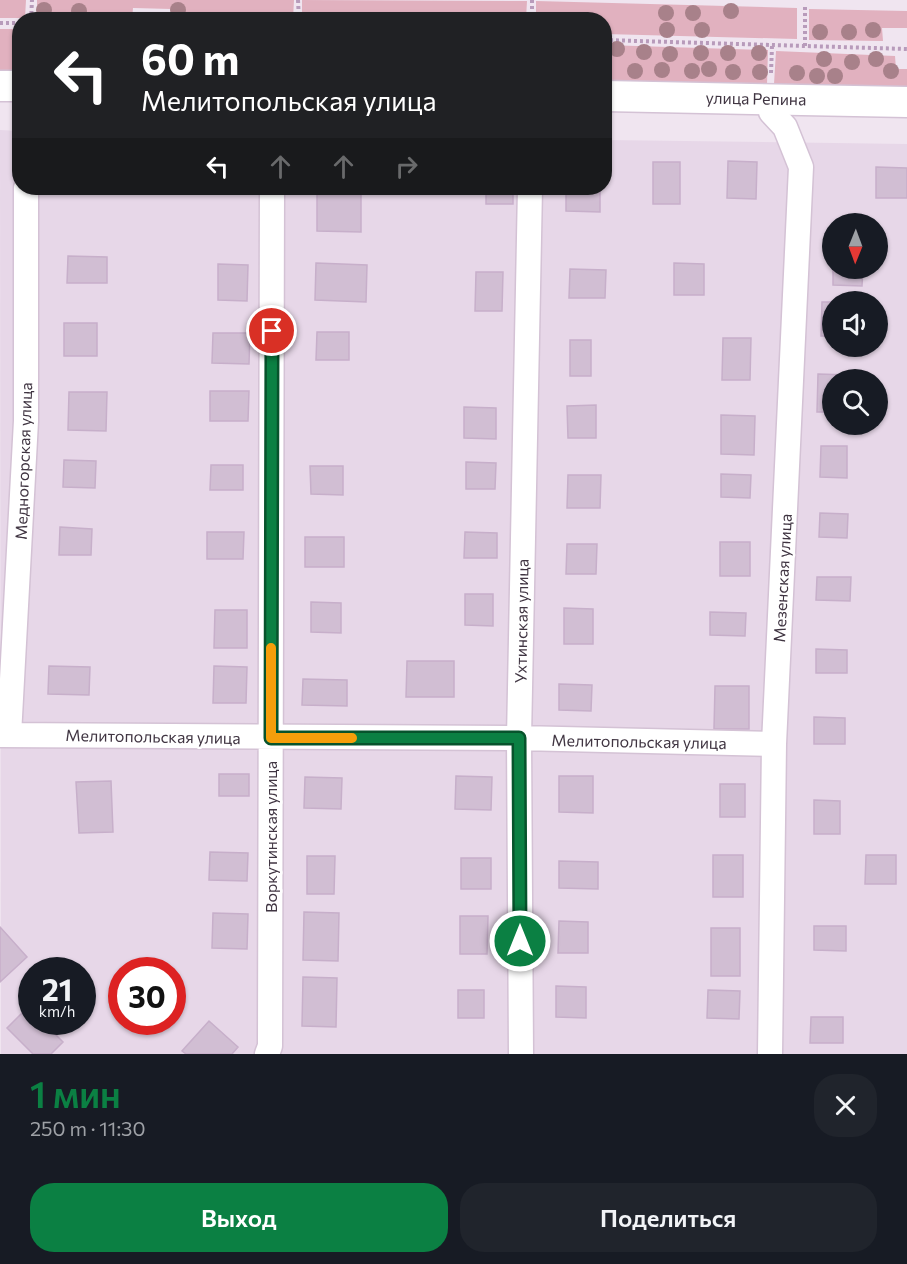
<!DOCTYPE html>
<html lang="ru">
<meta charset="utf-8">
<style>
:root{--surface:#171b24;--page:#20242c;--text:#f1f3f6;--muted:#9ea1a6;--accent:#0b8043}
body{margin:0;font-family:Commissioner,sans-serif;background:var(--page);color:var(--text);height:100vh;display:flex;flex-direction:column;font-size:22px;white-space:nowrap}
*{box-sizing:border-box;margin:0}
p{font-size:20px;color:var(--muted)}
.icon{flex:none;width:33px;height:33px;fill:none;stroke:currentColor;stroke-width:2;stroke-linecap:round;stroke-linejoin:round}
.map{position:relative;height:1054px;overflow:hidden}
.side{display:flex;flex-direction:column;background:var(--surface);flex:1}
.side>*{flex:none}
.top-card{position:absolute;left:12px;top:12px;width:600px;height:183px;border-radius:24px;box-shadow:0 2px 4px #0004;background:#202124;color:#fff;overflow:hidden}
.needle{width:39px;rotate:181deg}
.fabs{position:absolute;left:822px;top:213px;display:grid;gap:12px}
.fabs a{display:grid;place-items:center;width:66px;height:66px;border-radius:50%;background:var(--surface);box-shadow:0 2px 4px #0004;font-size:30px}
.speed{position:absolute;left:18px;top:957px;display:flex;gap:12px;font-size:30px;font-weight:700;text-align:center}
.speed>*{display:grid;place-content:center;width:78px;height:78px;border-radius:50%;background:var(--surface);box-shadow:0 2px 4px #0004;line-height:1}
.speed small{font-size:15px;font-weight:400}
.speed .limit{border:9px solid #d22;background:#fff;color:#111}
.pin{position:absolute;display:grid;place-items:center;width:51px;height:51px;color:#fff;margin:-26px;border:3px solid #fff;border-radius:50%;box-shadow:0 2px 6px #0007}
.me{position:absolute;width:66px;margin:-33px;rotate:0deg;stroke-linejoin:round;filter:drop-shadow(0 0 4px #0008)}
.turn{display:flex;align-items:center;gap:21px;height:126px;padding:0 30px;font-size:27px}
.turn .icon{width:78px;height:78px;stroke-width:2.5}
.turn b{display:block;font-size:42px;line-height:51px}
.lanes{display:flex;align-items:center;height:57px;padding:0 30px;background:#0003;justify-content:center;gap:30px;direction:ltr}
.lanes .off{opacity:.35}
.round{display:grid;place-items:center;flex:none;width:63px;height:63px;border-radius:24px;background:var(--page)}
.headline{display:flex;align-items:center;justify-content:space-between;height:102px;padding:0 30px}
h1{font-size:36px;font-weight:600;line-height:45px;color:var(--accent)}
.action{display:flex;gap:12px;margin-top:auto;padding:12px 30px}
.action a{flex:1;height:69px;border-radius:24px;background:var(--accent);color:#fff;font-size:24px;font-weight:600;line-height:69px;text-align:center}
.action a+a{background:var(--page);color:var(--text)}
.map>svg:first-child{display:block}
.residential{fill:#e7d7e8;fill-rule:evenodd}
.green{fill:#e1b1bf}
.building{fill:#d1bed3;stroke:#c7afca;stroke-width:1.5}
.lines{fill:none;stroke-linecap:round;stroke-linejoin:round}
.minor-casing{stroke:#d4c2d5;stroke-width:27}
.tertiary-casing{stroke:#d4c2d5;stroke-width:33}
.path{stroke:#b89bbb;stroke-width:4;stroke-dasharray:3 3;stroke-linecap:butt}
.minor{stroke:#fff;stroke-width:24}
.tertiary{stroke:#fff;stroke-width:30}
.tree{fill:#a8818a}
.route-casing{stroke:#07532c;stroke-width:15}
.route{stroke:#0b8043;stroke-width:10}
.slow{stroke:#f59e0b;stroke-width:10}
.labels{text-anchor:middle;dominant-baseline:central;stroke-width:5;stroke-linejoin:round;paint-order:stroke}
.street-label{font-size:16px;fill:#403542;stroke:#fff}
</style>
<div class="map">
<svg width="907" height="1054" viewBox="0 0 907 1054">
<rect width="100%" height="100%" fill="#f0e5f0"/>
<path class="residential" d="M0,130L19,131L20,188H604L605,140L907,144V1054H1ZM832,224H878V268H832ZM832,302H878V346H832ZM832,380H878V424H832ZM32,970H82V1022H32ZM122,970H172V1022H122Z"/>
<path class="green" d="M0,0H26L25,18H0Z
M37,0H294L293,19H171V9L133,8L132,19H37Z
M302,0L527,1L526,19H302Z
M536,1L797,8V39L605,34L604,20L536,19Z
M809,9L907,11V28H882L883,41L809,40Z
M0,29H19V72H0Z
M605,45L768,50L767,84L605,83Z
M776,51L895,56L896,69H907V87L774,84Z"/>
<path class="building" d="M728,161L757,162L756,199L727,198Z
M653,162H680V204H653Z
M876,167L907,168V198H876Z
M73,188H101V190L73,189Z
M317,188H361V232L317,231Z
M486,188H513V204H486Z
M566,188H600V212L566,211Z
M68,256L107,257V283H67Z
M316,263L367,265L366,302L315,300Z
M674,263L704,264V295H674Z
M218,264L248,265L247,301L218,300Z
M833,268H863L862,286L833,285Z
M570,269L606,270L605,298H569Z
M476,272H503L502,311H475Z
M822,302H832V336H821Z
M64,323H97V356H64Z
M317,332H349V360H316Z
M213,333H250L249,364L212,363Z
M723,338H751L750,380H722Z
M570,340H591V376H570Z
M818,374L850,375V380H832V412H817Z
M210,391H249L248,421H210Z
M69,392H107L106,431L68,430Z
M596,405V438H568L567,406Z
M464,407L496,408V439L464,438Z
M721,415L755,416L754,455L721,454Z
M821,446H847V478L820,477Z
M64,460L96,461L95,488L63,487Z
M466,462L496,463L495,489H466Z
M211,465H243V490H210Z
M310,466H343V495L311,494Z
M721,474L751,475L750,498L721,497Z
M568,475H601L600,508H567Z
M820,513L848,514L847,538L819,537Z
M60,527L92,529L91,555H59Z
M207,532H244L243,559H207Z
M465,532L497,533V558H464Z
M305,537H344V567H305Z
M720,542H750V576H720Z
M567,544H597L596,574H566Z
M817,577H851L850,601L816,600Z
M465,594H493V626L465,625Z
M311,602L341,603V633L311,632Z
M564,608L593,609V644H564Z
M215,610H247V648H214Z
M710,612L746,613L745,636L710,635Z
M816,649L847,650V673H816Z
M407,661H454V697H406Z
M49,666L90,667L89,695L48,694Z
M214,666L247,667L246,703H213Z
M303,679L347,680V706L302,705Z
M559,684L592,685L591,711L559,710Z
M715,686H749V729H714Z
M814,717L845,718V744H814Z
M219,774H249V796H219Z
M456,776L492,777L491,810L455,809Z
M559,776H593V813L559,812Z
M305,777L342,778L341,809L304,808Z
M111,781L113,832L79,833L76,782Z
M720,784H745V817H720Z
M814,800L840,801V834H814Z
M210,852L248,853L247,881L209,880Z
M713,855H743V897H713Z
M866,855H896V884H865Z
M307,856H335L334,894H307Z
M461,858H491V889H461Z
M559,861L598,862V889L559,888Z
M304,912L339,913L338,961L303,960Z
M213,913L248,914L247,949L212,948Z
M460,916H488L487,954H460Z
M559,921L588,922V953H558Z
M814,926H846V951L814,950Z
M0,927L27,957L0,982Z
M711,928H740V976H711Z
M303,977L337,978L336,1027L302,1026Z
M556,986L586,987V1018L556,1017Z
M458,990H484V1018H458Z
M708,990L740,991L739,1019L707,1018Z
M28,1007L32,1011V1022H43L63,1042L51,1054H33L7,1028Z
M811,1017H843V1043H810Z
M209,1021L238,1047L232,1054H186L182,1051Z"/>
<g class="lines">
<g class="minor-casing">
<path id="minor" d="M0,735L519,738L774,744
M9,735L26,421V188
M267,1054L270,1046L272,188
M521,1054L519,738L530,188
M770,1054L774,744L801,167L785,127L771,112"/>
</g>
<g class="tertiary-casing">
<path id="tertiary" d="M0,86H20
M604,96L907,102"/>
</g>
<path class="path" d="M298,0L299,20
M532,0V20
M31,20L32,0
M0,23H20
M604,40L907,49
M805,46V6
M771,73L772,46"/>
<use href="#minor" class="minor"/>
<use href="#tertiary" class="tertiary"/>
</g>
<g class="tree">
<circle cx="44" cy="10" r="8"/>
<circle cx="178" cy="10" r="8"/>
<circle cx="79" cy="11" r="8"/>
<circle cx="731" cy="11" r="8"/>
<circle cx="666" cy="13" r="8"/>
<circle cx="693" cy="13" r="8"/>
<circle cx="667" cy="30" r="8"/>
<circle cx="702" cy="30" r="8"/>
<circle cx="873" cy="30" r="8"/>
<circle cx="820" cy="32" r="8"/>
<circle cx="849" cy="32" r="8"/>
<circle cx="617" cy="49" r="8"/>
<circle cx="644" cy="52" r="8"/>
<circle cx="701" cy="53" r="8"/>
<circle cx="728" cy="53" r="8"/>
<circle cx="759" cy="53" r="8"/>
<circle cx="670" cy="54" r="8"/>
<circle cx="824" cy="59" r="8"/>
<circle cx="876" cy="59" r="8"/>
<circle cx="852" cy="62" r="8"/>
<circle cx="709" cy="69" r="8"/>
<circle cx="662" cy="70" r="8"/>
<circle cx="635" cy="71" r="8"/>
<circle cx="692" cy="71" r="8"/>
<circle cx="891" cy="71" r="8"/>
<circle cx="733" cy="72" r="8"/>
<circle cx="760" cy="72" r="8"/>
<circle cx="797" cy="73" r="8"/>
<circle cx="817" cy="76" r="8"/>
<circle cx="835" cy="76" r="8"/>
</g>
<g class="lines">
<g class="route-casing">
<path id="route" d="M272,331L271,738H519L520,941"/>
</g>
<use href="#route" class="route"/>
<path class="slow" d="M271,648V738H352"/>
</g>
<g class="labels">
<g class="street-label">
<text transform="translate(756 98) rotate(1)">улица Репина</text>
<text transform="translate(23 461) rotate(-88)">Медногорская улица</text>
<text transform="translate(782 578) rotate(-87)">Мезенская улица</text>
<text transform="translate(521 621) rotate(-89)">Ухтинская улица</text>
<text transform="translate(153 736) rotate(1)">Мелитопольская улица</text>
<text transform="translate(639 741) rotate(1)">Мелитопольская улица</text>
<text transform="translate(270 837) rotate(-90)">Воркутинская улица</text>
</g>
</g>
</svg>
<div class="fabs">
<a><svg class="needle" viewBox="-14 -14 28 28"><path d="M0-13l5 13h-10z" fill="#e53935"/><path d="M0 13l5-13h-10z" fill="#9ea1a6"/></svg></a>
<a><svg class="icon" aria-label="sound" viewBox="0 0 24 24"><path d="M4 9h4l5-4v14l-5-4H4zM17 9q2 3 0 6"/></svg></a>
<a><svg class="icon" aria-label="search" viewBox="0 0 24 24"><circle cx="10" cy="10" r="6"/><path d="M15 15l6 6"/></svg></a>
</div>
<div class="speed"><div>21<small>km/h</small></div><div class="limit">30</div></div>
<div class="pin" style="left:272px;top:331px;background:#d93025"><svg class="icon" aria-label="arrive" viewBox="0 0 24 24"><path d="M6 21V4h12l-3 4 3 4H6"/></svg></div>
<svg class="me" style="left:520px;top:941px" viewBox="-20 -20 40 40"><circle r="17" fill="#0b8043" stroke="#fff" stroke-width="3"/><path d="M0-11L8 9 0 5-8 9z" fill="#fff"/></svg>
<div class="top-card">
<div class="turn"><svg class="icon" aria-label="left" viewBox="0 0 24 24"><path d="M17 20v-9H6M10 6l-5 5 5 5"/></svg><div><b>60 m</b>Мелитопольская улица</div></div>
<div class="lanes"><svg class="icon" aria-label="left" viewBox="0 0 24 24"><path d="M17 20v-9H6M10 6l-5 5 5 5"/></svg><svg class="icon off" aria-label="ahead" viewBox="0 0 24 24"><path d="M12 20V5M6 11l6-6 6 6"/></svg><svg class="icon off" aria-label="ahead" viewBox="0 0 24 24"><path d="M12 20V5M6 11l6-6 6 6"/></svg><svg class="icon off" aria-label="right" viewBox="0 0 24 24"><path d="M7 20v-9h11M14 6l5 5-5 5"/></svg></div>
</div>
</div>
<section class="side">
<div class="headline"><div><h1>1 мин</h1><p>250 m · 11:30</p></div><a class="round"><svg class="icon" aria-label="close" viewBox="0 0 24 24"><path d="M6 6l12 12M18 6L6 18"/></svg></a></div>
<div class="action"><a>Выход</a><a>Поделиться</a></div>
</section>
